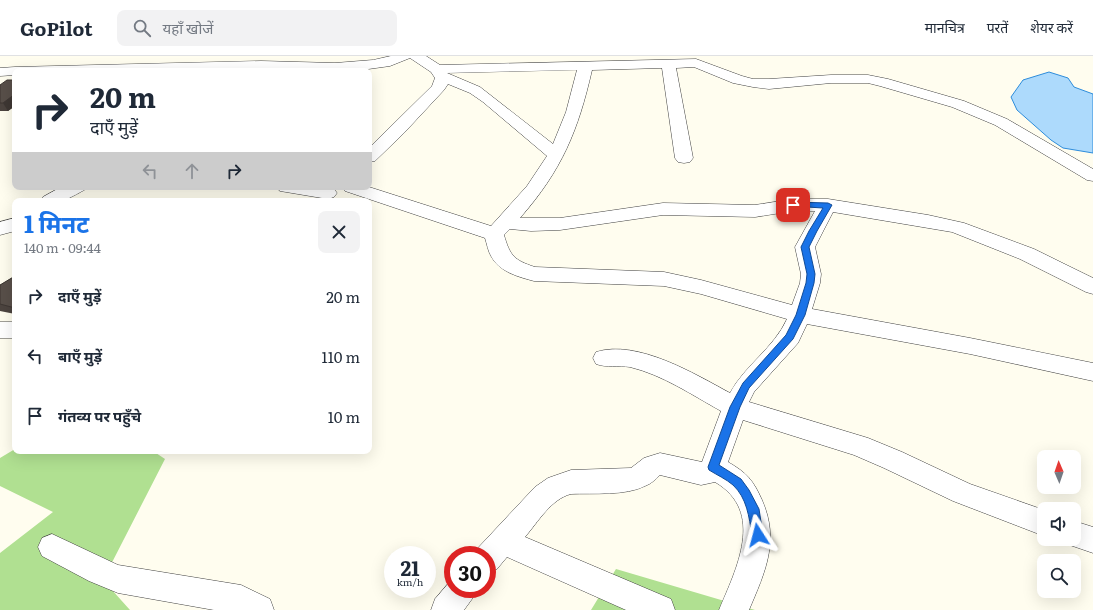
<!DOCTYPE html>
<html lang="hi">
<meta charset="utf-8">
<style>
:root{--surface:#fff;--page:#f2f2f3;--text:#1f2937;--muted:#747a83;--line:#e0e1e3;--accent:#1a73e8}
body{margin:0;font-family:Literata,"Noto Sans Devanagari",serif;background:var(--page);color:var(--text);height:100vh;display:flex;flex-direction:column;font-size:15px;white-space:nowrap}
*{box-sizing:border-box;margin:0}
p{font-size:13px;color:var(--muted)}
.icon{flex:none;width:22px;height:22px;fill:none;stroke:currentColor;stroke-width:2;stroke-linecap:round;stroke-linejoin:round}
.map{position:relative;flex:1;overflow:hidden}
.details{position:absolute;left:12px;top:142px;width:360px;height:256px;display:flex;flex-direction:column;background:var(--surface);border-radius:8px;box-shadow:0 4px 16px #0002}
.details>*{flex:none}
.hud{position:absolute;left:12px;top:12px;width:360px;height:122px;border-radius:8px;box-shadow:0 4px 16px #0002;background:#fff;color:var(--text);overflow:hidden}
.needle{width:26px;rotate:358deg}
.fabs{position:absolute;left:1037px;top:394px;display:grid;gap:8px}
.fabs a{display:grid;place-items:center;width:44px;height:44px;border-radius:8px;background:var(--surface);box-shadow:0 4px 16px #0002;font-size:20px}
.speed{position:absolute;left:384px;top:490px;display:flex;gap:8px;font-size:20px;font-weight:700;text-align:center}
.speed>*{display:grid;place-content:center;width:52px;height:52px;border-radius:50%;background:var(--surface);box-shadow:0 4px 16px #0002;line-height:1}
.speed small{font-size:10px;font-weight:400}
.speed .limit{border:6px solid #d22;background:#fff;color:#111}
.pin{position:absolute;display:grid;place-items:center;width:34px;height:34px;color:#fff;margin:-17px;border-radius:8px;box-shadow:0 2px 6px #0006}
.me{position:absolute;width:44px;margin:-22px;rotate:351deg;stroke-linejoin:round;filter:drop-shadow(0 0 3px #0008)}
.turn{display:flex;align-items:center;gap:14px;height:84px;padding:0 12px;font-size:18px}
.turn .icon{width:52px;height:52px;stroke-width:2.5}
.turn b{display:block;font-size:28px;line-height:34px}
.lanes{display:flex;align-items:center;height:38px;padding:0 12px;background:#0003;justify-content:center;gap:20px;direction:ltr}
.lanes .off{opacity:.35}
.round{display:grid;place-items:center;flex:none;width:42px;height:42px;border-radius:8px;background:var(--page)}
.head{display:flex;align-items:center;justify-content:space-between;height:68px;padding:0 12px}
h1{font-size:24px;font-weight:700;line-height:30px;color:var(--accent)}
ul{padding:0;list-style:none}
li{display:flex;align-items:center;gap:12px;height:60px;padding:0 12px}
li div{flex:1}
li b{display:block;font-size:15px}
li em{font-style:normal}
header{display:flex;align-items:center;gap:24px;box-sizing:border-box;height:56px;padding:0 20px;background:var(--surface);border-bottom:1px solid var(--line)}
header strong{font-size:19px}
nav{display:flex;gap:22px;margin-inline-start:auto;font-size:14px}
.search{width:280px;height:36px;background:var(--page);display:flex;align-items:center;gap:10px;box-sizing:border-box;padding:0 14px;border-radius:8px;color:var(--muted);font-size:15px}
.map>svg:first-child{display:block}
.forest{fill:#b0e091}
.water{fill:#addafc;stroke:#2d8cdb}
.lines{fill:none;stroke-linecap:round;stroke-linejoin:round}
.minor-casing{stroke:#414141;stroke-width:1}
.minor{fill:#fff;fill-rule:evenodd}
.wall{fill:#4c443f}
.shaded-wall{fill:#3e3733}
.building{fill:#584f49;stroke:#3e3733}
.route{fill:#1a73e8;stroke:#114b97}
</style>
<header>
<strong>GoPilot</strong>
<div class="search"><svg class="icon" aria-label="search" viewBox="0 0 24 24"><circle cx="10" cy="10" r="6"/><path d="M15 15l6 6"/></svg>यहाँ खोजें</div>
<nav><a>मानचित्र</a><a>परतें</a><a>शेयर करें</a></nav>
</header>
<div class="map">
<svg width="1093" height="554" viewBox="0 0 1093 554">
<rect width="100%" height="100%" fill="#fffdef"/>
<path class="forest" d="M15,393V395H153L165,403L103,524L130,554H0V497L53,456L0,430V402Z
M616,513L755,554H591Z"/>
<path class="water" d="M1049,16L1068,22L1074,31L1093,38V97L1063,92L1051,84L1017,54L1011,41L1023,24Z"/>
<g class="lines">
<g class="minor-casing">
<path id="minor" d="M391,0H426L440,9L696,3L742,20L753,23H769L831,19H868L888,23L964,45L1007,63L1093,113V125L1087,124L995,69L952,51L880,30L868,27H831L769,33L753,31L733,27L694,11L676,12L693,102L690,106L684,107L678,106L675,102L662,12L592,14C578,75 562,114 520,162H560L663,147L755,149L793,143H828L928,159L964,167L1034,193L1093,222V238L1086,236L1020,203L952,176L833,156L815,191L821,218L820,227L812,253L970,282L1093,307V325L970,298L807,268L798,287L754,336L749,346L868,382L902,396L970,428L1044,454V480L953,445L884,412L854,399L743,364L728,406C747,417 753,424 762,444C780,485 765,516 749,554H719C736,513 766,456 715,426L701,429L660,419C656,423 651,428 645,430C626,440 593,437 571,438C551,443 538,466 525,481L671,543L675,554H626L507,501L497,513L487,517V499H475L477,493L535,431L548,422L571,414L631,412L644,402L660,397L702,406L721,355C692,339 663,319 630,311C618,309 607,312 596,308L593,302L596,296C637,283 695,318 730,337C745,309 774,292 787,263L701,238L664,230L534,225C519,221 499,216 491,200C488,195 487,188 485,182L345,135L342,131H369L491,170L527,130L547,100L483,46L470,37L448,28L444,34L404,77L375,105L369,106V92L432,30L435,22L431,16L410,2L390,10L354,15L261,13L15,15V19L0,20V12L15,11L261,5L335,7L373,4ZM577,14L566,56L553,88L480,31L447,17ZM793,155H815L795,191L801,218L800,227L792,249L701,224L664,216L535,211C513,204 510,199 504,179L510,173L531,175L560,174L663,159L755,161Z
M61,131H88C86,134 67,143 63,145C56,147 47,145 40,145L43,141Z
M277,131H325L334,133L337,137L334,141L328,143L280,135Z
M15,162V175L0,179V166Z
M0,266H15V282H0Z
M1074,465L1093,471V497L1064,487L1062,483H1074Z
M52,478L118,509L241,529L270,543L274,554H214L118,537L89,525L42,500L38,491L42,482Z
M453,522V533H477L472,543L464,554H431L435,543Z"/>
</g>
<use href="#minor" class="minor"/>
</g>
<path class="wall" d="M15,24V50L8,55H0V29Z
M15,220V258L0,255V229Z"/>
<path class="shaded-wall" d="M15,38V50L8,55L3,47Z"/>
<path class="building" d="M7,24H15V38L3,47H0V29Z
M15,220V252L0,248V229Z"/>
<path class="route" d="M793,146L828,147L832,149L817,175L809,191L815,218L814,227L805,259L793,283L749,332L740,351L719,409L741,423L749,434L759,453L763,479L762,482L758,484L754,482L752,479C749,461 747,442 733,429C726,423 717,419 709,414L708,411L730,351L743,327L786,279L796,259L806,227L807,218L801,191L809,175L823,152L791,150V147Z"/>
</svg>
<div class="fabs">
<a><svg class="needle" viewBox="-14 -14 28 28"><path d="M0-13l5 13h-10z" fill="#e53935"/><path d="M0 13l5-13h-10z" fill="#747a83"/></svg></a>
<a><svg class="icon" aria-label="sound" viewBox="0 0 24 24"><path d="M4 9h4l5-4v14l-5-4H4zM17 9q2 3 0 6"/></svg></a>
<a><svg class="icon" aria-label="search" viewBox="0 0 24 24"><circle cx="10" cy="10" r="6"/><path d="M15 15l6 6"/></svg></a>
</div>
<div class="speed"><div>21<small>km/h</small></div><div class="limit">30</div></div>
<div class="pin" style="left:793px;top:149px;background:#d93025"><svg class="icon" aria-label="arrive" viewBox="0 0 24 24"><path d="M6 21V4h12l-3 4 3 4H6"/></svg></div>
<svg class="me" style="left:758px;top:479px" viewBox="-20 -20 40 40"><path d="M0-17L14 15 0 8-14 15z" fill="#1a73e8" stroke="#fff" stroke-width="4"/></svg>
<div class="hud">
<div class="turn"><svg class="icon" aria-label="right" viewBox="0 0 24 24"><path d="M7 20v-9h11M14 6l5 5-5 5"/></svg><div><b>20 m</b>दाएँ मुड़ें</div></div>
<div class="lanes"><svg class="icon off" aria-label="left" viewBox="0 0 24 24"><path d="M17 20v-9H6M10 6l-5 5 5 5"/></svg><svg class="icon off" aria-label="ahead" viewBox="0 0 24 24"><path d="M12 20V5M6 11l6-6 6 6"/></svg><svg class="icon" aria-label="right" viewBox="0 0 24 24"><path d="M7 20v-9h11M14 6l5 5-5 5"/></svg></div>
</div>
<section class="details">
<div class="head"><div><h1>1 मिनट</h1><p>140 m · 09:44</p></div><a class="round"><svg class="icon" aria-label="close" viewBox="0 0 24 24"><path d="M6 6l12 12M18 6L6 18"/></svg></a></div>
<ul>
<li><svg class="icon" aria-label="right" viewBox="0 0 24 24"><path d="M7 20v-9h11M14 6l5 5-5 5"/></svg><div><b>दाएँ मुड़ें</b></div><em>20 m</em></li>
<li><svg class="icon" aria-label="left" viewBox="0 0 24 24"><path d="M17 20v-9H6M10 6l-5 5 5 5"/></svg><div><b>बाएँ मुड़ें</b></div><em>110 m</em></li>
<li><svg class="icon" aria-label="arrive" viewBox="0 0 24 24"><path d="M6 21V4h12l-3 4 3 4H6"/></svg><div><b>गंतव्य पर पहुँचे</b></div><em>10 m</em></li>
</ul>
</section>
</div>
